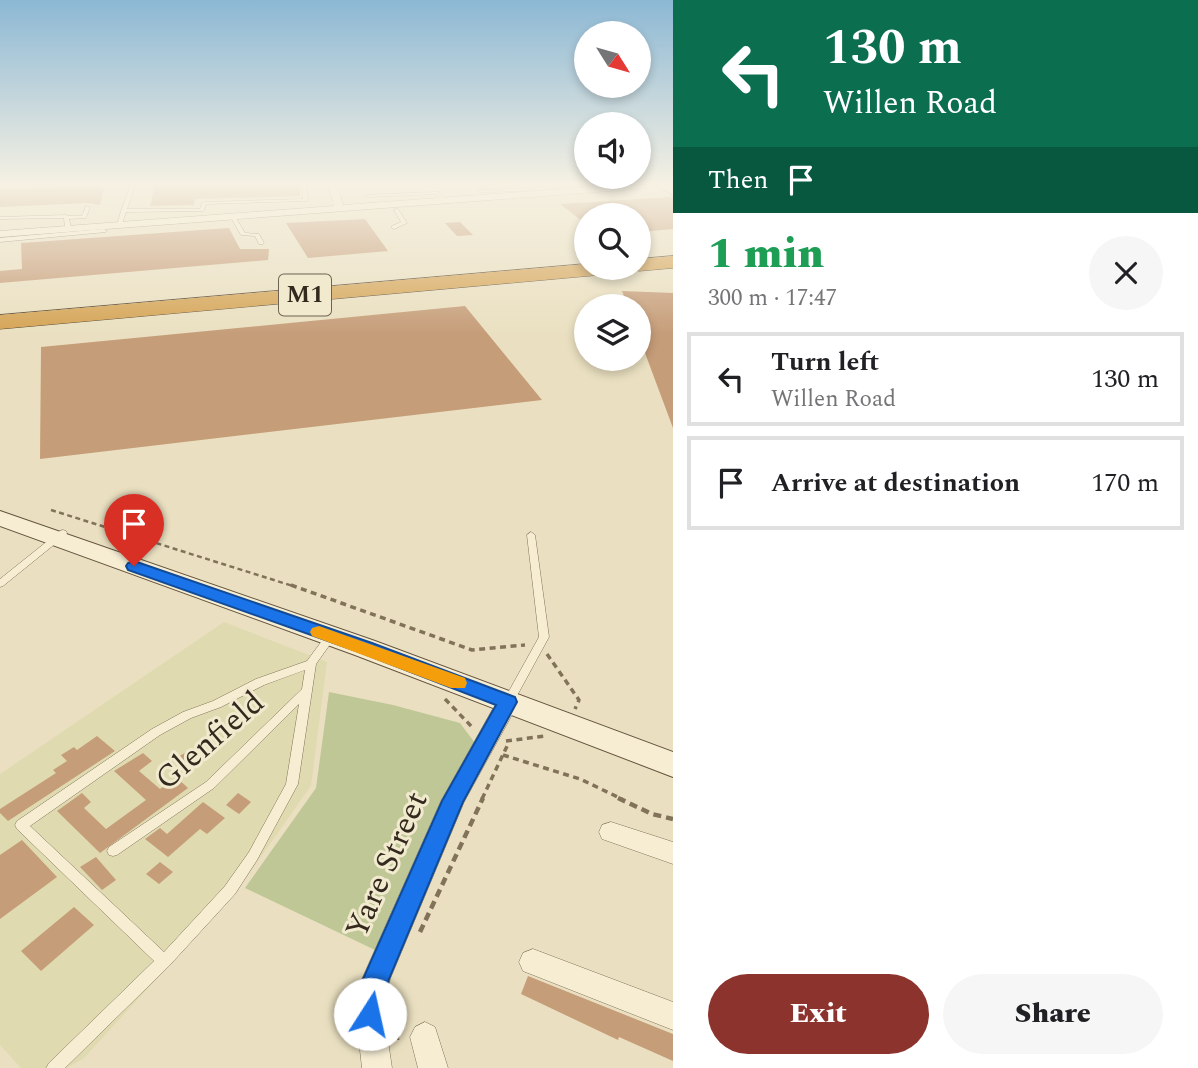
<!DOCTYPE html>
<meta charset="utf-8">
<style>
:root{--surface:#fff;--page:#f6f6f6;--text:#202124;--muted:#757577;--line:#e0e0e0;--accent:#8d332e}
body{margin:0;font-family:Spectral,serif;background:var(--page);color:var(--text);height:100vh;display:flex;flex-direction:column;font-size:26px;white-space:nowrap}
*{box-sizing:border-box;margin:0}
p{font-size:23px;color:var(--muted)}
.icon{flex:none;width:38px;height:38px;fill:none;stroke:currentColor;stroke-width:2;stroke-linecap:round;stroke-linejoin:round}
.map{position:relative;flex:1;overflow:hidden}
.drawer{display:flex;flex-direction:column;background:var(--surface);width:525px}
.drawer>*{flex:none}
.guide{background:#0b6e4f;color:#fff;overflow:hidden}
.needle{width:46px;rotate:127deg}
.controls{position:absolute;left:574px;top:21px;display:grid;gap:14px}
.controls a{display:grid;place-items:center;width:77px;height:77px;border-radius:50%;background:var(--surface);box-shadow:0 4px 10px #0003;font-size:35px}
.pin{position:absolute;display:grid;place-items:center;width:60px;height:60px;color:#fff;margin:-72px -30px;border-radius:50% 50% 50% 0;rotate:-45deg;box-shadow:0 0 7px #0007}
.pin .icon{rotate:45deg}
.me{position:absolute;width:77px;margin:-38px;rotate:10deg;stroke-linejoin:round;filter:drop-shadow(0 0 5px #0008)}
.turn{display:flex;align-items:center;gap:24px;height:147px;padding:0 35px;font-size:32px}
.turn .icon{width:91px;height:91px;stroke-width:2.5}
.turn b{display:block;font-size:49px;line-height:60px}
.then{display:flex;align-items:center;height:66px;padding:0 35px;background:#0003;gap:14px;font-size:26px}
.round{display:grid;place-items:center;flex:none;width:74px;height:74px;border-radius:37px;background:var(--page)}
.head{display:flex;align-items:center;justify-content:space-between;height:119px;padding:0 35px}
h1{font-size:42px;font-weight:800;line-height:52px;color:#1e9e55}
.primary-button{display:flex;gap:14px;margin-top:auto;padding:14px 35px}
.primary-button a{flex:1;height:80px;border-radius:42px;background:var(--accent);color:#fff;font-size:28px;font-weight:800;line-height:80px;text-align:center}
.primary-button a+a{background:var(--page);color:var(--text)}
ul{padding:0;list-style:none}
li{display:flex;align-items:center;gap:21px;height:94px;margin:0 14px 10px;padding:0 21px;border:4px solid var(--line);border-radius:0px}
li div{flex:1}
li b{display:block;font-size:26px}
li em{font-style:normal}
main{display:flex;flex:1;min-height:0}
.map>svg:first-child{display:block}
.farmland{fill:#dfdaaf}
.green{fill:#bfc796}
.building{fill:#c69d79}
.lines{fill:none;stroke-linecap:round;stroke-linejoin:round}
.lane-casing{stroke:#82725a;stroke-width:1}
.street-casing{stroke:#82725a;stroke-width:1}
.secondary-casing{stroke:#64533d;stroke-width:2}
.highway-casing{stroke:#50402e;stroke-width:1}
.path-far2{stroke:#82725a;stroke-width:2.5;stroke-dasharray:5 3.5;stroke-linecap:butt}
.path-far1{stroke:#82725a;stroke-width:3.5;stroke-dasharray:6 4.5;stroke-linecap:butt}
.path{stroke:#82725a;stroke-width:4.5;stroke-dasharray:8 5;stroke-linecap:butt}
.lane{fill:#f6edd3;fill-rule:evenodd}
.street{fill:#f6edd3;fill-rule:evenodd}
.secondary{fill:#f6edd3;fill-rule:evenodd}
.highway{fill:#d5a456;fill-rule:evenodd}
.route{fill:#1a73e8;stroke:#114b97;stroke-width:2}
.slow{fill:#f59e0b}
.labels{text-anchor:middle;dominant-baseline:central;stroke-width:6;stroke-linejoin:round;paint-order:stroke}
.shield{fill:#f2eacf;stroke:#6c6352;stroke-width:2}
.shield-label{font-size:24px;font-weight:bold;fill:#33291d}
.near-street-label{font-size:32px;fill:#33291d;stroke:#f2eacf}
</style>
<main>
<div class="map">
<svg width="673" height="1068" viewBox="0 0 673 1068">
<rect width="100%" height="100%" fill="#eae0c1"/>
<path class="farmland" d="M224,622L327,662L311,786L236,892L84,1058L67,1068H21L0,1045V774Z"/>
<path class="green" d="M329,692L393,705L460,723L475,743L375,950L245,888L316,788Z"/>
<path class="building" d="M155,185H300V196L195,199L194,205L150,206Z
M104,187L100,205L87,203L0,207V189Z
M671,197L673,198V229L639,232V215H586V224L560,204Z
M365,219L388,251L308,258L286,223Z
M460,222L473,235L457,236L445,223Z
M229,228L240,249H269L268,260L0,283V271L22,269L21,243Z
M622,291L673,293V428L639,337V306H628Z
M465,306L542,400L40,459L41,347Z
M97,736L115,751L8,821L0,813V809L56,773L53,770L67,761L61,755L74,747L77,750Z
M193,748L203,757L189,767L178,757Z
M143,753L152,761L139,771L160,789L176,777L188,788L100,853L57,811L82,793L91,802L84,808L106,829L146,800L114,771Z
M238,793L251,802L239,814L226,805Z
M203,802L225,818L207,834L200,829L168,857L145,839L160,828L167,834Z
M22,840L57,877L0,919V855Z
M96,857L116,880L102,890L80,867Z
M160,862L173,872L159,884L146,874Z
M74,907L94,925L41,971L21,951Z
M528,976L673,1034V1061L619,1037L618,1040L521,994Z"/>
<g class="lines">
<g class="lane-casing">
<path id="lane" d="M131,185H135L127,209H200L202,203L204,202L303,199L302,185H306L308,200L306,201L206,204L204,210L202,211L126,212L122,224L117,225L121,211Z
M522,189L524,190V191L480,192L478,191L480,190Z
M438,192L445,199V201H441L437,194L367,197L365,196L367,195Z
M86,206L90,207L86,218L69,219L71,228L68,230L65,228L64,218L0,219V217L66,215L69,216H82Z
M396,209H398L407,223L394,229L392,228V226L401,222L394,210Z
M230,215H234L245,233L259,234L264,243L263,244H259L255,236L241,235L230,216Z
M104,229L106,230V232L0,242V238Z
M63,530L66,531L67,533L66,535L3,586L0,587V579L60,531Z
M531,532L535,535L549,637L513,703L509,704L505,703L504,700L539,637L527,535Z
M331,633L335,634L336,636L316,664L298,784L257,860L235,894L169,966L65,1068H46L49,1063L154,961L17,829L15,825L17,821L152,729L183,712L213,701L256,679L307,661L327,634ZM305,670L302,689L206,782L109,847L107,851L109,855L113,856L117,855L214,788L299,704L286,784L249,852L225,886L164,952L30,826L160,735L191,718L221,707L264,685Z"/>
</g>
<g class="street-casing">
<path id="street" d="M329,185H337L343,205L616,185H654L649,188L0,237V231L334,206Z
M656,185H666L673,188V195Z
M508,694L516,696L519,702L464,802L390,979L384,1014L392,1068H362L356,1014L362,979L441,801L500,696Z
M611,822L673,842V864L602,839L599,832L602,825Z
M533,949L673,1002V1030L523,971L519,962L523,953Z
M425,1022L435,1027L448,1068H418L410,1037L415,1027Z"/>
</g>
<g class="secondary-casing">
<path id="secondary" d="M0,511L375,641L673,752V777L355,655L0,526Z"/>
</g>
<g class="highway-casing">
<path id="highway" d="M673,256V268L639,271L631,268H639V259Z
M586,264V268H620L617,272L610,274L0,329V315Z"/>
</g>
<path class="path-far2" d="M51,510L296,587
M123,545L134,536"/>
<path class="path-far1" d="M291,585L472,650L525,645
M547,654L579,700L575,709
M445,699L474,729
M506,741L545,736
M503,755L580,779L622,799
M482,799L509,742"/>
<path class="path" d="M618,798L652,814L673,819
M420,932L483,798
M397,993V1043"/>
<use href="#lane" class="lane"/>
<use href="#street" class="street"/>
<use href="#secondary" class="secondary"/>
<use href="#highway" class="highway"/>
</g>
<linearGradient id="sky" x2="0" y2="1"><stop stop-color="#8cb8d4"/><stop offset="0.55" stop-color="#f6f1e3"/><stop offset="1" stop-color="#f6f1e3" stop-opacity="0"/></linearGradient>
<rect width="673" height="334" fill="url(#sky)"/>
<path class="route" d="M134,561L372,643L515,697L517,702L463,802L389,979L379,1023L370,1027L361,1023L357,1014L363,979L442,801L496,705L359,652L128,570L126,566L128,563Z"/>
<path class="slow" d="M319,626L465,678L467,683L465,688H451L312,636L310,632L312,628Z"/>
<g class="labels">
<rect class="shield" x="279" y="274.5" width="52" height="41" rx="5"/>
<g class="shield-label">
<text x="305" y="295">M1</text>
</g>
<g class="near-street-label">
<text transform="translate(210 741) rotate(-41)">Glenfield</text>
<text transform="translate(387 865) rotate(-66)">Yare Street</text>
</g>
</g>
</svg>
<div class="controls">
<a><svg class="needle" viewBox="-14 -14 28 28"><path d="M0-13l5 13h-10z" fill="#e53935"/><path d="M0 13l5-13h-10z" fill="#757577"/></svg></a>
<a><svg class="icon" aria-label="sound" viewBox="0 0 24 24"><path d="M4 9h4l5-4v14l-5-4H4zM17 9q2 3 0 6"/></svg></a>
<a><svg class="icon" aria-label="search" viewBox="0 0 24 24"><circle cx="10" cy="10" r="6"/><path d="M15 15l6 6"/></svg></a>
<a><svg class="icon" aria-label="layers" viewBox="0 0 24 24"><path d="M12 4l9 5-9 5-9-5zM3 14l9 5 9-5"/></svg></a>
</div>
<div class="pin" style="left:134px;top:566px;background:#d93025"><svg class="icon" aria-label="arrive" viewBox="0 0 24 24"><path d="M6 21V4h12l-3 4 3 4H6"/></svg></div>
<svg class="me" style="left:370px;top:1014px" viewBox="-20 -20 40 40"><circle r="19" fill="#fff"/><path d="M0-13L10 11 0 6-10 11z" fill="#1a73e8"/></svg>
</div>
<section class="drawer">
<div class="guide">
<div class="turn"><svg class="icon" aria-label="left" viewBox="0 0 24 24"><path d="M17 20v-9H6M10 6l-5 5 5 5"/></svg><div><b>130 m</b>Willen Road</div></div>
<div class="then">Then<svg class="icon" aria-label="arrive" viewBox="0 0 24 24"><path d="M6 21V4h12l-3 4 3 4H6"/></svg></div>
</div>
<div class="head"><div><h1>1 min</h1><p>300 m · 17:47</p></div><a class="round"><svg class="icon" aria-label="close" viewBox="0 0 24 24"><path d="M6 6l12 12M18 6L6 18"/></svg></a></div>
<ul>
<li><svg class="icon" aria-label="left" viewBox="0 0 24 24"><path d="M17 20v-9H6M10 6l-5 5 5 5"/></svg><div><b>Turn left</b><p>Willen Road</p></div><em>130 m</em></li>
<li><svg class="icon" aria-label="arrive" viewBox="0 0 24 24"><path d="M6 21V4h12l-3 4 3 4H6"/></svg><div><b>Arrive at destination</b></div><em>170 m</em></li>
</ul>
<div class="primary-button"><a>Exit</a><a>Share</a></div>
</section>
</main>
